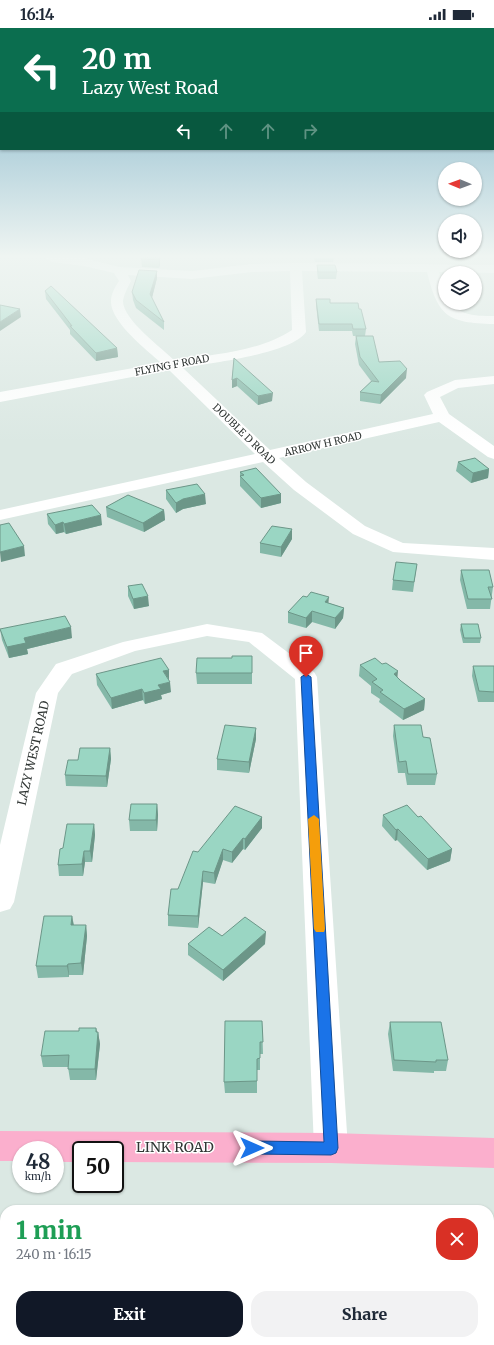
<!DOCTYPE html>
<meta charset="utf-8">
<style>
:root{--surface:#fff;--page:#f2f2f3;--text:#1f2937;--muted:#747a83;--accent:#111827}
body{margin:0;font-family:Merriweather,serif;background:var(--page);color:var(--text);height:100vh;display:flex;flex-direction:column;font-size:15px;white-space:nowrap}
*{box-sizing:border-box;margin:0}
p{font-size:13px;color:var(--muted)}
.icon{flex:none;width:22px;height:22px;fill:none;stroke:currentColor;stroke-width:2;stroke-linecap:round;stroke-linejoin:round}
.map{position:relative;flex:1;overflow:hidden}
.sheet{position:absolute;left:0px;top:1177px;width:494px;height:140px;display:flex;flex-direction:column;background:var(--surface);border-radius:16px 16px 0 0;box-shadow:0 1px 3px #0004}
.sheet>*{flex:none}
.banner{position:absolute;left:0px;top:0px;width:494px;height:122px;box-shadow:0 1px 3px #0004;background:#0b6e4f;color:#fff;overflow:hidden}
.needle{width:26px;rotate:271deg}
.controls{position:absolute;left:438px;top:134px;display:grid;gap:8px}
.controls a{display:grid;place-items:center;width:44px;height:44px;border-radius:50%;background:var(--surface);box-shadow:0 1px 3px #0004;font-size:20px}
.speed{position:absolute;left:12px;top:1113px;display:flex;gap:8px;font-size:20px;font-weight:700;text-align:center}
.speed>*{display:grid;place-content:center;width:52px;height:52px;border-radius:50%;background:var(--surface);box-shadow:0 1px 3px #0004;line-height:1}
.speed small{font-size:10px;font-weight:400}
.speed .limit{border:2px solid #111;border-radius:6px;background:#fff;color:#111}
.pin{position:absolute;display:grid;place-items:center;width:34px;height:34px;color:#fff;margin:-41px -17px;border-radius:50% 50% 50% 0;rotate:-45deg;box-shadow:0 0 4px #0007}
.pin .icon{rotate:45deg}
.me{position:absolute;width:44px;margin:-22px;rotate:90deg;stroke-linejoin:round;filter:drop-shadow(0 0 3px #0008)}
.turn{display:flex;align-items:center;gap:14px;height:84px;padding:0 16px;font-size:18px}
.turn .icon{width:52px;height:52px;stroke-width:2.5}
.turn b{display:block;font-size:28px;line-height:34px}
.lanes{display:flex;align-items:center;height:38px;padding:0 16px;background:#0003;justify-content:center;gap:20px;direction:ltr}
.lanes .off{opacity:.35}
.round{display:grid;place-items:center;flex:none;width:42px;height:42px;border-radius:16px;background:var(--page)}
.head{display:flex;align-items:center;justify-content:space-between;height:68px;padding:0 16px}
h1{font-size:24px;font-weight:800;line-height:30px;color:#1e9e55}
.primary-button{display:flex;gap:8px;margin-top:auto;padding:8px 16px}
.primary-button a{flex:1;height:46px;border-radius:16px;background:var(--accent);color:#fff;font-size:16px;font-weight:800;line-height:46px;text-align:center}
.primary-button a+a{background:var(--page);color:var(--text)}
.status{display:flex;justify-content:space-between;align-items:center;height:28px;padding:0 20px;background:var(--surface);direction:ltr}
.status svg{height:11px;fill:currentColor}
.map>svg:first-child{display:block}
.lines{fill:none;stroke-linecap:round;stroke-linejoin:round}
.minor{fill:#fff;fill-rule:evenodd}
.major{fill:#fbafcd;fill-rule:evenodd}
.wall{fill:#84b8a8}
.shaded-wall{fill:#6c9688}
.building{fill:#9ad6c3;stroke:#6c9688}
.route{fill:#1a73e8;stroke:#114b97}
.slow{fill:#f59e0b}
.labels{text-anchor:middle;dominant-baseline:central;stroke-width:3;stroke-linejoin:round;paint-order:stroke}
.far-street-label{font-size:10px;fill:#303634;stroke:#fff}
.street-label{font-size:12px;fill:#303634;stroke:#fff}
.near-street-label{font-size:14px;fill:#303634;stroke:#fff}
</style>
<div class="status"><b>16:14</b><svg viewBox="0 0 49 12"><path d="M0 12V9h3v3zM5 12V6h3v6zM10 12V3h3v9zM15 12V0h3v12zM26 1h20v11H26zM47 4h2v5h-2z"/></svg></div>
<div class="map">
<svg width="494" height="1317" viewBox="0 0 494 1317">
<rect width="100%" height="100%" fill="#dbe8e3"/>
<g class="lines">
<path class="minor" d="M46,230H84L119,239L192,243L252,236L296,235L494,237V245L439,244L445,265V275C452,275 458,283 465,285C474,288 484,288 494,288V296C447,295 438,288 427,244L302,243L306,304C291,326 210,335 183,340L270,422L433,386L424,367L427,364L455,352L494,348V356L458,360L440,369L449,386L494,418V431L488,429L439,394L279,430L306,454L365,498L403,515L494,520V532L393,524L353,506L294,462L263,434L0,492V482L255,426L169,342L0,374V364L161,335C147,322 110,294 111,273C111,266 115,259 119,253L114,245L84,238L52,234ZM290,243L292,302C259,324 213,326 175,333C162,320 123,292 123,273C124,266 128,259 131,253L128,247L192,251L252,244Z
M207,596L262,605L314,644L317,649L348,1120L343,1131L331,1135L319,1131L314,1120L295,651L249,614L207,608L135,623L72,646L58,665L14,874L10,881L0,884V817L36,665L56,636L123,614Z"/>
<path class="major" d="M0,1103L331,1105L494,1110V1140L331,1135L115,1134V1122H81V1134H55V1122H21V1133H0Z"/>
</g>
<path class="wall" d="M160,230V236L159,240L142,239L141,231Z
M314,230H334L333,234H315Z
M317,237L337,244L336,251H318L317,245Z
M157,250L152,269L164,294V302L136,280L133,272L132,264Z
M45,263L117,320L118,329L96,333L70,306V302L46,271Z
M316,271L330,275L366,301L365,308H353L352,303H319L316,277Z
M356,308L379,334L406,350L380,376L360,373V364L371,353L359,337L355,316Z
M234,330L272,373L258,377L237,358L232,360V352Z
M458,434L489,441L488,450L471,455L456,443Z
M240,444L281,466V475L261,480L240,458Z
M166,462L206,476L183,481L176,485L166,471Z
M106,479L164,482L165,492L144,504L107,489Z
M47,486L102,497L66,506L64,504L56,506L48,496Z
M292,511L281,529L260,525V515Z
M417,536L413,564L392,562L393,552Z
M461,542L493,559L490,581H467L460,552Z
M128,558L149,578L134,581L128,568Z
M329,575L344,580L343,590L335,601L312,594L306,600L288,595V584Z
M461,596L481,610L480,615H463L460,602Z
M0,601L72,610L27,621L28,626L9,630L2,612Z
M252,628V656H197L196,645L232,630Z
M360,637L397,649L401,653L425,671L424,682L403,692L379,674L380,671L371,665V658L359,648Z
M473,638H494V674H478L472,648Z
M96,646L171,664L161,667L162,671L145,676L143,672L112,681L97,657Z
M394,697L423,709L437,746L435,757H407L405,745H398L393,708Z
M256,700V711L249,745L217,742V731Z
M110,720L111,731L107,759L66,758L65,747L78,732Z
M157,776L158,787L157,803H130L129,792Z
M383,787L418,789L452,821L450,833L427,842L397,812L395,813L382,798Z
M262,789V800L245,822L243,821L232,835L223,832L215,856L203,854L198,900L168,898V887L178,861L198,824Z
M94,796L95,807L92,834H85L83,848H59L58,837L63,820Z
M72,888L74,897H86L87,908L83,947H69V949L38,950L36,938Z
M222,908L265,916L223,953L188,927V916Z
M262,993L263,1026H260V1042H257V1065H225L224,1054Z
M390,994L448,1032L446,1043H434V1045L393,1043L388,1006Z
M96,1000L97,1004H98L100,1016L96,1052H70L68,1039H43L41,1028L79,1003Z"/>
<path class="shaded-wall" d="M160,230V236L159,240V232Z
M157,243V250L151,274L150,266Z
M20,281L21,289L0,303V294Z
M117,320L118,329L96,333V325Z
M407,341L406,350L380,376L381,367Z
M237,350V358L232,360V352Z
M273,365L272,373L258,377V368Z
M489,441L488,450L471,455L473,445Z
M205,466L206,476L183,481L176,485V475L183,471Z
M281,466V475L261,480V470Z
M164,482L165,492L144,504L143,495Z
M101,487L102,497L66,506L64,496Z
M63,494L64,504L56,506L55,497Z
M292,501V511L281,529V519Z
M24,518L25,528L1,534L0,524Z
M148,568L149,578L134,581L133,571Z
M329,569L328,579L325,574Z
M344,580L343,590L335,601V590Z
M312,583V594L306,600V590Z
M71,599L72,610L27,621L28,626L9,630L7,619L24,610Z
M169,642V652L163,643Z
M398,643L397,654L394,646Z
M170,654L171,664L161,667L162,671L145,676L144,665L158,657Z
M142,661L143,672L112,681L111,670Z
M425,671L424,682L403,692L404,681Z
M256,700V711L249,745V734Z
M110,720L111,731L107,759L106,748Z
M157,776L158,787L157,803L156,792Z
M262,789V800L245,822V811Z
M94,796L95,807L92,834L90,823Z
M398,801L397,812L395,813L396,802Z
M243,810V821L232,835V824Z
M223,821V832L215,856L214,845Z
M452,821L450,833L427,842L428,831Z
M84,823L85,834L83,848L82,836Z
M203,843V854L198,900V888Z
M72,888L74,900L71,897Z
M86,897L87,908L83,947L81,935Z
M266,904L265,916L223,953V942Z
M68,936L69,947V949L67,938Z
M96,1000L98,1010V1004L100,1016L96,1052L95,1041Z"/>
<path class="building" d="M142,230H160L159,232L141,231Z
M317,237H335L337,244H318Z
M139,242L157,243L150,266L164,294L136,272L132,264Z
M51,258L117,320L96,325L70,298H72L45,263Z
M316,271H330V275H358L359,281H361L366,301H353L352,296H319Z
M0,277L20,281L0,294Z
M356,308H373L379,334L400,333L407,341L381,367L360,364L372,353L379,354L360,329Z
M234,330L273,365L258,368L237,350L232,352Z
M475,430L489,441L473,445L458,434Z
M256,440L281,466L261,470L240,448L244,447L240,444Z
M197,456L205,466L183,471L176,475L166,462Z
M128,467L164,482L143,495L106,479Z
M92,477L101,487L64,496L63,494L55,497L47,486Z
M9,495L24,518L0,524V497Z
M272,498L292,501L281,519L260,515Z
M396,534L417,536L414,554L393,552Z
M461,542H489L493,559H488L492,571H468Z
M142,556L148,568L133,571L128,558Z
M311,564L329,569L325,574L344,580L335,590L312,583L306,590L288,584L303,568L307,569Z
M65,588L71,599L24,610L26,615L7,619L0,601Z
M461,596H478L481,610H464Z
M232,628H252V645H196L197,630H232Z
M161,630L169,642L163,643L170,654L158,657L161,661L144,665L142,661L111,670L96,646Z
M375,630L382,636L386,635L398,643L394,646L401,653L425,671L404,681L380,664L383,662L372,654L377,651L360,637Z
M473,638H494V664L479,663Z
M225,697L256,700L249,734L217,731Z
M394,697H421L423,709L430,710L437,746H408L406,733L399,734Z
M80,720H110L106,748L65,747L68,732H78Z
M131,776H157L156,792H129Z
M407,777L418,789L421,788L452,821L428,831L398,801L396,802L383,787Z
M235,778L262,789L245,811L243,810L232,824L223,821L214,845L203,843L198,888L168,887L171,861H178L193,823L198,824Z
M67,796H94L90,823H84L82,836L58,837L60,821L63,820Z
M44,888H72L71,897H86L81,935L68,936L67,938H36Z
M245,889L266,904L223,942L188,916L209,899L222,908Z
M225,993H262L263,1014H260V1030L257,1031V1053L224,1054Z
M390,994H441L448,1032H436V1034L394,1032Z
M79,1000H96V1004H98L95,1041H68L69,1027L41,1028L45,1003H79Z"/>
<linearGradient id="sky" x2="0" y2="1"><stop stop-color="#73acc4"/><stop offset="0.55" stop-color="#eff5f2"/><stop offset="1" stop-color="#eff5f2" stop-opacity="0"/></linearGradient>
<rect width="494" height="415" fill="url(#sky)"/>
<path class="route" d="M306,646L311,649L338,1120L336,1125L331,1127L252,1126L248,1124L246,1120L248,1115L252,1113L324,1114L301,649Z"/>
<path class="slow" d="M314,787L319,791L325,901L324,904H316L314,901L308,791Z"/>
<g class="labels">
<g class="far-street-label">
<text transform="translate(172 337) rotate(-11)">FLYING F ROAD</text>
<text transform="translate(244 406) rotate(44)">DOUBLE D ROAD</text>
<text transform="translate(323 416) rotate(-13)">ARROW H ROAD</text>
</g>
<g class="street-label">
<text transform="translate(33 725) rotate(-77)">LAZY WEST ROAD</text>
</g>
<g class="near-street-label">
<text x="175" y="1119">LINK ROAD</text>
</g>
</g>
</svg>
<div class="controls">
<a><svg class="needle" viewBox="-14 -14 28 28"><path d="M0-13l5 13h-10z" fill="#e53935"/><path d="M0 13l5-13h-10z" fill="#747a83"/></svg></a>
<a><svg class="icon" aria-label="sound" viewBox="0 0 24 24"><path d="M4 9h4l5-4v14l-5-4H4zM17 9q2 3 0 6"/></svg></a>
<a><svg class="icon" aria-label="layers" viewBox="0 0 24 24"><path d="M12 4l9 5-9 5-9-5zM3 14l9 5 9-5"/></svg></a>
</div>
<div class="speed"><div>48<small>km/h</small></div><div class="limit">50</div></div>
<div class="pin" style="left:306px;top:649px;background:#d93025"><svg class="icon" aria-label="arrive" viewBox="0 0 24 24"><path d="M6 21V4h12l-3 4 3 4H6"/></svg></div>
<svg class="me" style="left:252px;top:1120px" viewBox="-20 -20 40 40"><path d="M0-17L14 15 0 8-14 15z" fill="#1a73e8" stroke="#fff" stroke-width="4"/></svg>
<div class="banner">
<div class="turn"><svg class="icon" aria-label="left" viewBox="0 0 24 24"><path d="M17 20v-9H6M10 6l-5 5 5 5"/></svg><div><b>20 m</b>Lazy West Road</div></div>
<div class="lanes"><svg class="icon" aria-label="left" viewBox="0 0 24 24"><path d="M17 20v-9H6M10 6l-5 5 5 5"/></svg><svg class="icon off" aria-label="ahead" viewBox="0 0 24 24"><path d="M12 20V5M6 11l6-6 6 6"/></svg><svg class="icon off" aria-label="ahead" viewBox="0 0 24 24"><path d="M12 20V5M6 11l6-6 6 6"/></svg><svg class="icon off" aria-label="right" viewBox="0 0 24 24"><path d="M7 20v-9h11M14 6l5 5-5 5"/></svg></div>
</div>
<section class="sheet">
<div class="head"><div><h1>1 min</h1><p>240 m · 16:15</p></div><a class="round" style="background:#d93025;color:#fff"><svg class="icon" aria-label="close" viewBox="0 0 24 24"><path d="M6 6l12 12M18 6L6 18"/></svg></a></div>
<div class="primary-button"><a>Exit</a><a>Share</a></div>
</section>
</div>
